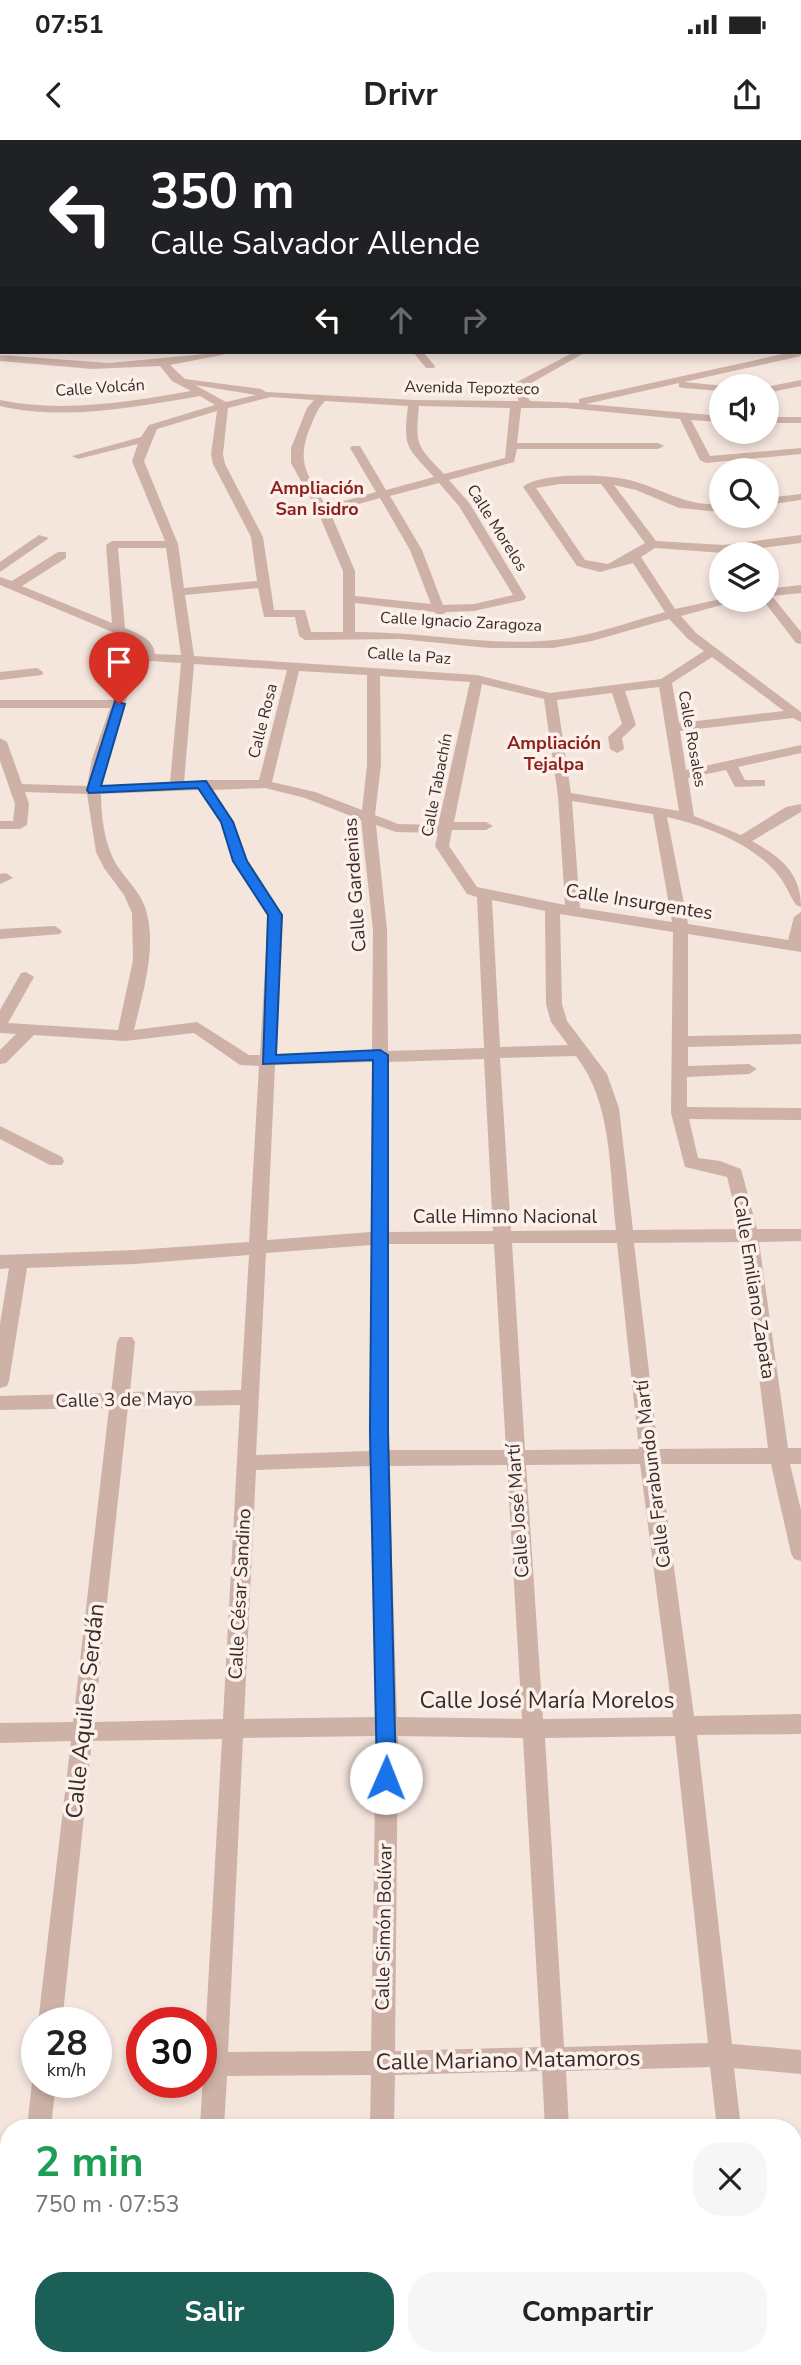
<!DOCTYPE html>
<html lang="es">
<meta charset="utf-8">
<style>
:root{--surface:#fff;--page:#f6f6f6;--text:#222;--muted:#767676;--accent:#1b5f56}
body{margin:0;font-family:"Nunito Sans",sans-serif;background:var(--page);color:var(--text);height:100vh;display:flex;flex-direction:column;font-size:26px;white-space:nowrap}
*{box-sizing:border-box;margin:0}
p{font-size:23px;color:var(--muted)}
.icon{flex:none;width:38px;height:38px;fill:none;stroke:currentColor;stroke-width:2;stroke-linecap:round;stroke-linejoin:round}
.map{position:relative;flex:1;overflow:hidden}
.details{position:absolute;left:0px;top:1979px;width:802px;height:247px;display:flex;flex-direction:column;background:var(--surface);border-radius:28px 28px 0 0;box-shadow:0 4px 10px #0003}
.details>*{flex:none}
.hud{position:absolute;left:0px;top:0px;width:802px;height:214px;box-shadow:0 4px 10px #0003;background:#202124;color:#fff;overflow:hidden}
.buttons{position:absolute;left:709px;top:234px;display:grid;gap:14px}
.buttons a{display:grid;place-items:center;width:70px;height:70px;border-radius:50%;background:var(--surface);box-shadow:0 4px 10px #0003;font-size:35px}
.speed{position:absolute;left:21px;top:1867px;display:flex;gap:14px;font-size:35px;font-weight:700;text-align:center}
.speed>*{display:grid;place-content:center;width:91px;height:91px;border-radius:50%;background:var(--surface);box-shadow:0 4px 10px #0003;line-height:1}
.speed small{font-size:18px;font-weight:400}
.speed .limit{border:10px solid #d22;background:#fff;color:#111}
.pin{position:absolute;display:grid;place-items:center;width:60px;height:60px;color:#fff;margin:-72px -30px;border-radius:50% 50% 50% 0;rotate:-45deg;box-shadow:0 0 7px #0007}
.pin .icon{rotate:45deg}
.me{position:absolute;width:77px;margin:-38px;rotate:1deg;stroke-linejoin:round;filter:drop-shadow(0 0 5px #0008)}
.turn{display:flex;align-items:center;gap:24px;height:147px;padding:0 35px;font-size:32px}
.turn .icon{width:91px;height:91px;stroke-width:2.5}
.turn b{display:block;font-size:49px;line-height:60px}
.lanes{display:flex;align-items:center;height:66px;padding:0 35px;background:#0003;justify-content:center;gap:35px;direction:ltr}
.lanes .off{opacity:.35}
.round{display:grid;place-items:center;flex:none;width:74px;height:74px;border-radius:28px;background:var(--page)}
.headline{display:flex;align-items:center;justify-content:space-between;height:119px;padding:0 35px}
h1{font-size:42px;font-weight:700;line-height:52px;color:#1e9e55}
.cta{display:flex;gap:14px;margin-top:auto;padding:14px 35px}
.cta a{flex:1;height:80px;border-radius:28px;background:var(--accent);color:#fff;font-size:28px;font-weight:700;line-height:80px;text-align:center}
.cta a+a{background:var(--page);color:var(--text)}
.status{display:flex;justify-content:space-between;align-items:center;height:49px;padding:0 35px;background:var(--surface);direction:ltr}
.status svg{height:19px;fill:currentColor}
header{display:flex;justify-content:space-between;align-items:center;height:91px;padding:0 35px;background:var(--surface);font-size:32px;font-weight:700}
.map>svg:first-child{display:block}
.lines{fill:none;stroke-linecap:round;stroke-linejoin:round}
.street{fill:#ceb2a8;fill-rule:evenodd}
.secondary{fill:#a28079;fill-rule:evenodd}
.route{fill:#1a73e8;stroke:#114b97;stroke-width:2}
.labels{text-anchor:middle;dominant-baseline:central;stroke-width:7;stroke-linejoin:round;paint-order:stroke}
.far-street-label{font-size:16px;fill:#3a2b29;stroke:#fbf0ea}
.far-neighbourhood-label{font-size:18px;font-weight:bold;fill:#8f211c;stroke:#fbf0ea}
.street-label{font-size:19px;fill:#3a2b29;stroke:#fbf0ea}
.near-street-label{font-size:23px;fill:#3a2b29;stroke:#fbf0ea}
</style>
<div class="status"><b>07:51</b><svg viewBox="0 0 49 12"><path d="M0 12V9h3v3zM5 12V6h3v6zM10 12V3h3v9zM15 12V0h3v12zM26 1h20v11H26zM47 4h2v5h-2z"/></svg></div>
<header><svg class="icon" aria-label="back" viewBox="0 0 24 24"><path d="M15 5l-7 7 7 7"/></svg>Drivr<svg class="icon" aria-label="share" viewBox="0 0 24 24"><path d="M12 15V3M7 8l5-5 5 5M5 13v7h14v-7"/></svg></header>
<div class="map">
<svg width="801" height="2225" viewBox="0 0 801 2225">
<rect width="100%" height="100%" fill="#f4e5dd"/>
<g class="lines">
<path class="street" d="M111,0H119L120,2H111Z
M209,0H218L208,2Z
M270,0H279L269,2Z
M339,0H358L359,2H340Z
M382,0H390L381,2Z
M429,0H437L428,2Z
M494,0H506L493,2Z
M0,4H2V10H0Z
M0,23H2V29H0Z
M2,49V55L0,56V50Z
M2,85V91L0,92V86Z
M0,100H2V106H0Z
M2,124V131H0V125Z
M0,152H2V158H0Z
M0,170H2L0,178Z
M801,210V216L684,242L725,246L721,247V251L683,248L679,247V243L586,264L721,276V282L691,280L710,316L801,308V314L706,323L700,320L680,279L566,268H521L517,303H658L664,306L658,309H517L514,322L449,340L470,364L526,457L524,460L474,471L446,472L440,476L434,472L355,463V492C421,491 489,507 555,500C592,496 629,482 665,472L633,423L600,432L577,426L523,347C540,332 606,334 629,340C662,348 685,367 721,364V372L679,368L636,350L614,345L656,401L724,405L801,395V403L724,413L655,408L641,417L675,469L721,459L740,460L681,476L696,493L801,572V582L793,578L680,591L686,630L801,605V613L738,627L745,640H765V646L735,647L726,630L688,638L694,676L741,695L786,667L801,664V672L752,701C780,717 801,732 801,767L796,765C790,756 786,745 779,736C754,704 706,686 667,677L688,784L788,800L794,777L801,772V812L688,794V896L801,894V904L688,907V926L749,924L757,929L749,934L687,937V967L801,968V980L689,979L698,1018L720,1021L741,1029L757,1089H801V1101L759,1102L788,1308H801V1324H790L801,1370V1421L794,1419L791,1413L771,1324H660L694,1576L801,1574V1594L697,1595L732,1904L801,1910V1934L734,1928L741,1988H717L710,1927L566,1931L569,1988H545L542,1931L395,1935L394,1988H370L371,1935L227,1936L224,1988H200L222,1599L92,1601L62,1883H38L71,1601L0,1603V1583L73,1582L109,1268L0,1270V1256L111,1253L117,1202L120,1197H132L135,1202L130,1252L241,1250L249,1115L135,1124L27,1128L9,1241L7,1246L0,1248V1184L9,1128L0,1129V1115L135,1110L249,1102L259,926L240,925L194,893L125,901L34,895L6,923L0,924V910L16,894L0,893V870L21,833L26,832L34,837L8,883L118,890L133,820L132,773L124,755L104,728L96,712L87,654L25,652L29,664L27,685L20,689H0V681H13L15,664L0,621V598L7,602L22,644L87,646L92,619L110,568H0V560H113L130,523L142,515V508L136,502L0,445V437L12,441L58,412H66V418L22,446L112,483L106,405L112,401H165L132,321L138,304L78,319L72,316L141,297L149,285L215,265L200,256C135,267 65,281 0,266V260C62,273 129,262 191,251L172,241L160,226L92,229L0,221V215L109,223L227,212L222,215L170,225L185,239L261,249L266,252L414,260L519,261L514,251L517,242L574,212H586L526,246L524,251L530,261L579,263V259L583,258ZM195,245L256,255L226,262ZM271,257L314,260L307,268L291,308V323L317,370L343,431V492H311L305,470H274L263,397L225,324L223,314L228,268ZM325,261L408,266C403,308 406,306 434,337L386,350L360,306H352L350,308L376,352L326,366C309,335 296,326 309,290C314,279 316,270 325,261ZM419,266L510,268L505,318L444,334C417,305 415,307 419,266ZM217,271L211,314L213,324L251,397L257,441L184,448L178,404L144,321L157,289ZM439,343L459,366L513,455L474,464L443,465L422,410L390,356ZM560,344H601L645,403L608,424L585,420L536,348ZM380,358L410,410L431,464L355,456V431L330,372ZM118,408H166L181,515L155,514C153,498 138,494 125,488ZM258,448L264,477H295L299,496L305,500L400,499L489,508H553L592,501L669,479L688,499L704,511L661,539L550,553L477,535L194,516L185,455ZM712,517L784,571L679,583L672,543ZM151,521L181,523L170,643L101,646C105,603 125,564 141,525ZM194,524L287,530L259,640H202L184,643ZM299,531L367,535V625L362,670L315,652L272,642ZM380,536L470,542L438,685L398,684L375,675L381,625ZM482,544L544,559L558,656L565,765L477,747L449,706L452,690H486L493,686L486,682H454ZM659,547L679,671L571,653L557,560L612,553L622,584L608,597L610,609L617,613L624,609L622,598L636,585L625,551ZM265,648L305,658L361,680L373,790L372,911L276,915L282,775L247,721L234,682L213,650ZM199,650L220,682L233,721L268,775L260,915H249L197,882L134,890C143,852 158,805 145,767C139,751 127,740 118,727C105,707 101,677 101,654ZM572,661L653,674L672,782L580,768ZM376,685L396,692L438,693L435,706L467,754L477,757L484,908L388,911L387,790ZM492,760L545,771L546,864L551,882L568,905L500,907ZM560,774L673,792L671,973L685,1027L727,1037L740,1089L633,1090L619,968L607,934L567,881L562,864ZM576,916C613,964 609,1031 616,1090L511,1091L500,918ZM484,919L493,1091L388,1092V922ZM372,922L371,1092L267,1100L275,925ZM742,1102L768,1308L658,1309L634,1103ZM512,1103H617L639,1309L525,1310ZM388,1104H494L506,1310H389ZM371,1105L369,1311L256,1315L266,1113ZM240,1265L223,1579L94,1582L128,1267ZM640,1324L673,1577L543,1579L526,1325ZM507,1325L522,1579L397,1577L389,1326ZM370,1326L376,1577L244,1579L256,1330ZM376,1596L371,1911L228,1912L243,1598ZM398,1596L523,1598L541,1907L395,1911ZM675,1596L708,1903L564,1907L545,1598Z
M413,212H423L435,226L434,228H426Z
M801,240V246L766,253V247Z
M766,277H801V283H766Z
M801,354V360L766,365V358Z
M39,395L49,398L0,432V422Z
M801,445V453L772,456L801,492V504L796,503L763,460H766V449Z
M37,528L43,532L42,535L0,540V532Z
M6,733L13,738L0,744V734Z
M55,786L62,791L60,794L0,799V789Z
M0,986L62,1017L64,1021L62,1025H50L0,999Z
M37,1933V1942H56L51,1988H27L32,1942Z
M172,2217H198L196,2225H170Z
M372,2217H398V2225H372Z
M556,2217H582V2225H556Z
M739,2217H765L766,2225H740Z"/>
<path class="secondary" d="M667,0H687L688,2H668Z
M722,0H730L721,2Z
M797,0H801V5L796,2Z"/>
</g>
<path class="route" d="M115,561L125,564L101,646L206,641L233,682L247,721L282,775L276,915L380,910L388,915V1291L396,1638L393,1644L386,1647L379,1644L377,1638L370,1291L373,920L263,924L268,775L233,721L221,682L198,648L89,653L87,650Z"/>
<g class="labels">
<g class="far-street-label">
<text transform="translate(100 248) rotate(-4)">Calle Volcán</text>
<text transform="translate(472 248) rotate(1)">Avenida Tepozteco</text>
<text transform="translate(497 388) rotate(58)">Calle Morelos</text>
<text transform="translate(461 482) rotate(3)">Calle Ignacio Zaragoza</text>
<text transform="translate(409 516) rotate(4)">Calle la Paz</text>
<text transform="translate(263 581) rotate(-76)">Calle Rosa</text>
<text transform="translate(692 599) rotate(80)">Calle Rosales</text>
<text transform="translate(437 645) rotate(-79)">Calle Tabachín</text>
</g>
<g class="far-neighbourhood-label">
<text x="317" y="348">Ampliación<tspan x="317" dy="21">San Isidro</tspan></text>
<text x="554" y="603">Ampliación<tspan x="554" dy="21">Tejalpa</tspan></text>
</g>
<g class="street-label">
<text transform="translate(355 745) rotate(-94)">Calle Gardenias</text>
<text transform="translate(639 762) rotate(9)">Calle Insurgentes</text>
<text x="505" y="1077">Calle Himno Nacional</text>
<text transform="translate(754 1147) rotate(81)">Calle Emiliano Zapata</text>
<text transform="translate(124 1260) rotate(-1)">Calle 3 de Mayo</text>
<text transform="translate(653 1334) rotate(-97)">Calle Farabundo Martí</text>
<text transform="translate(518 1371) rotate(-94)">Calle José Martí</text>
<text transform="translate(240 1454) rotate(-87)">Calle César Sandino</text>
<text transform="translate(384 1787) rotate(-89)">Calle Simón Bolívar</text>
</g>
<g class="near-street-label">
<text x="547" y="1560">Calle José María Morelos</text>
<text transform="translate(85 1571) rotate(-84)">Calle Aquiles Serdán</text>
<text transform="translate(508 1920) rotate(-1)">Calle Mariano Matamoros</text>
</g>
</g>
</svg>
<div class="buttons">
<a><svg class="icon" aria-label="sound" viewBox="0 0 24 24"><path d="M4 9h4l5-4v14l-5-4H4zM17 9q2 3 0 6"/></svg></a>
<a><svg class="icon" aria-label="search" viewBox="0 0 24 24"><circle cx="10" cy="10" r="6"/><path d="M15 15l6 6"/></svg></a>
<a><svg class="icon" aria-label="layers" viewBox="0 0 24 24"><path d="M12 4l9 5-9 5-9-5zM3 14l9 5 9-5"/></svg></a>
</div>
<div class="speed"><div>28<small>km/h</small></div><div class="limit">30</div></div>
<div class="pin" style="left:119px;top:564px;background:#d93025"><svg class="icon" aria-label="arrive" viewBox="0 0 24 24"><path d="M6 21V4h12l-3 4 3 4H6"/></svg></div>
<svg class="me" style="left:386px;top:1638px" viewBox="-20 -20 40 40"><circle r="19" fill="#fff"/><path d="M0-13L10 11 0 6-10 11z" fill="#1a73e8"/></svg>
<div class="hud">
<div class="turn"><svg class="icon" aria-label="left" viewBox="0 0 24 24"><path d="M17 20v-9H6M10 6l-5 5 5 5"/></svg><div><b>350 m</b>Calle Salvador Allende</div></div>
<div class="lanes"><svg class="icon" aria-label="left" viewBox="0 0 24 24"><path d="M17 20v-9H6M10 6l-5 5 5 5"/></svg><svg class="icon off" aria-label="ahead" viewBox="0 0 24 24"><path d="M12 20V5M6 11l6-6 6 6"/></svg><svg class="icon off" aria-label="right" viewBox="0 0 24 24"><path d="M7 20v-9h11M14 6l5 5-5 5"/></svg></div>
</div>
<section class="details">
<div class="headline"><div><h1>2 min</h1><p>750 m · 07:53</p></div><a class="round"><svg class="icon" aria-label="close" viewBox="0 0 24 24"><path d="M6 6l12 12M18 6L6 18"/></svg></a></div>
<div class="cta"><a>Salir</a><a>Compartir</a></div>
</section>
</div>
